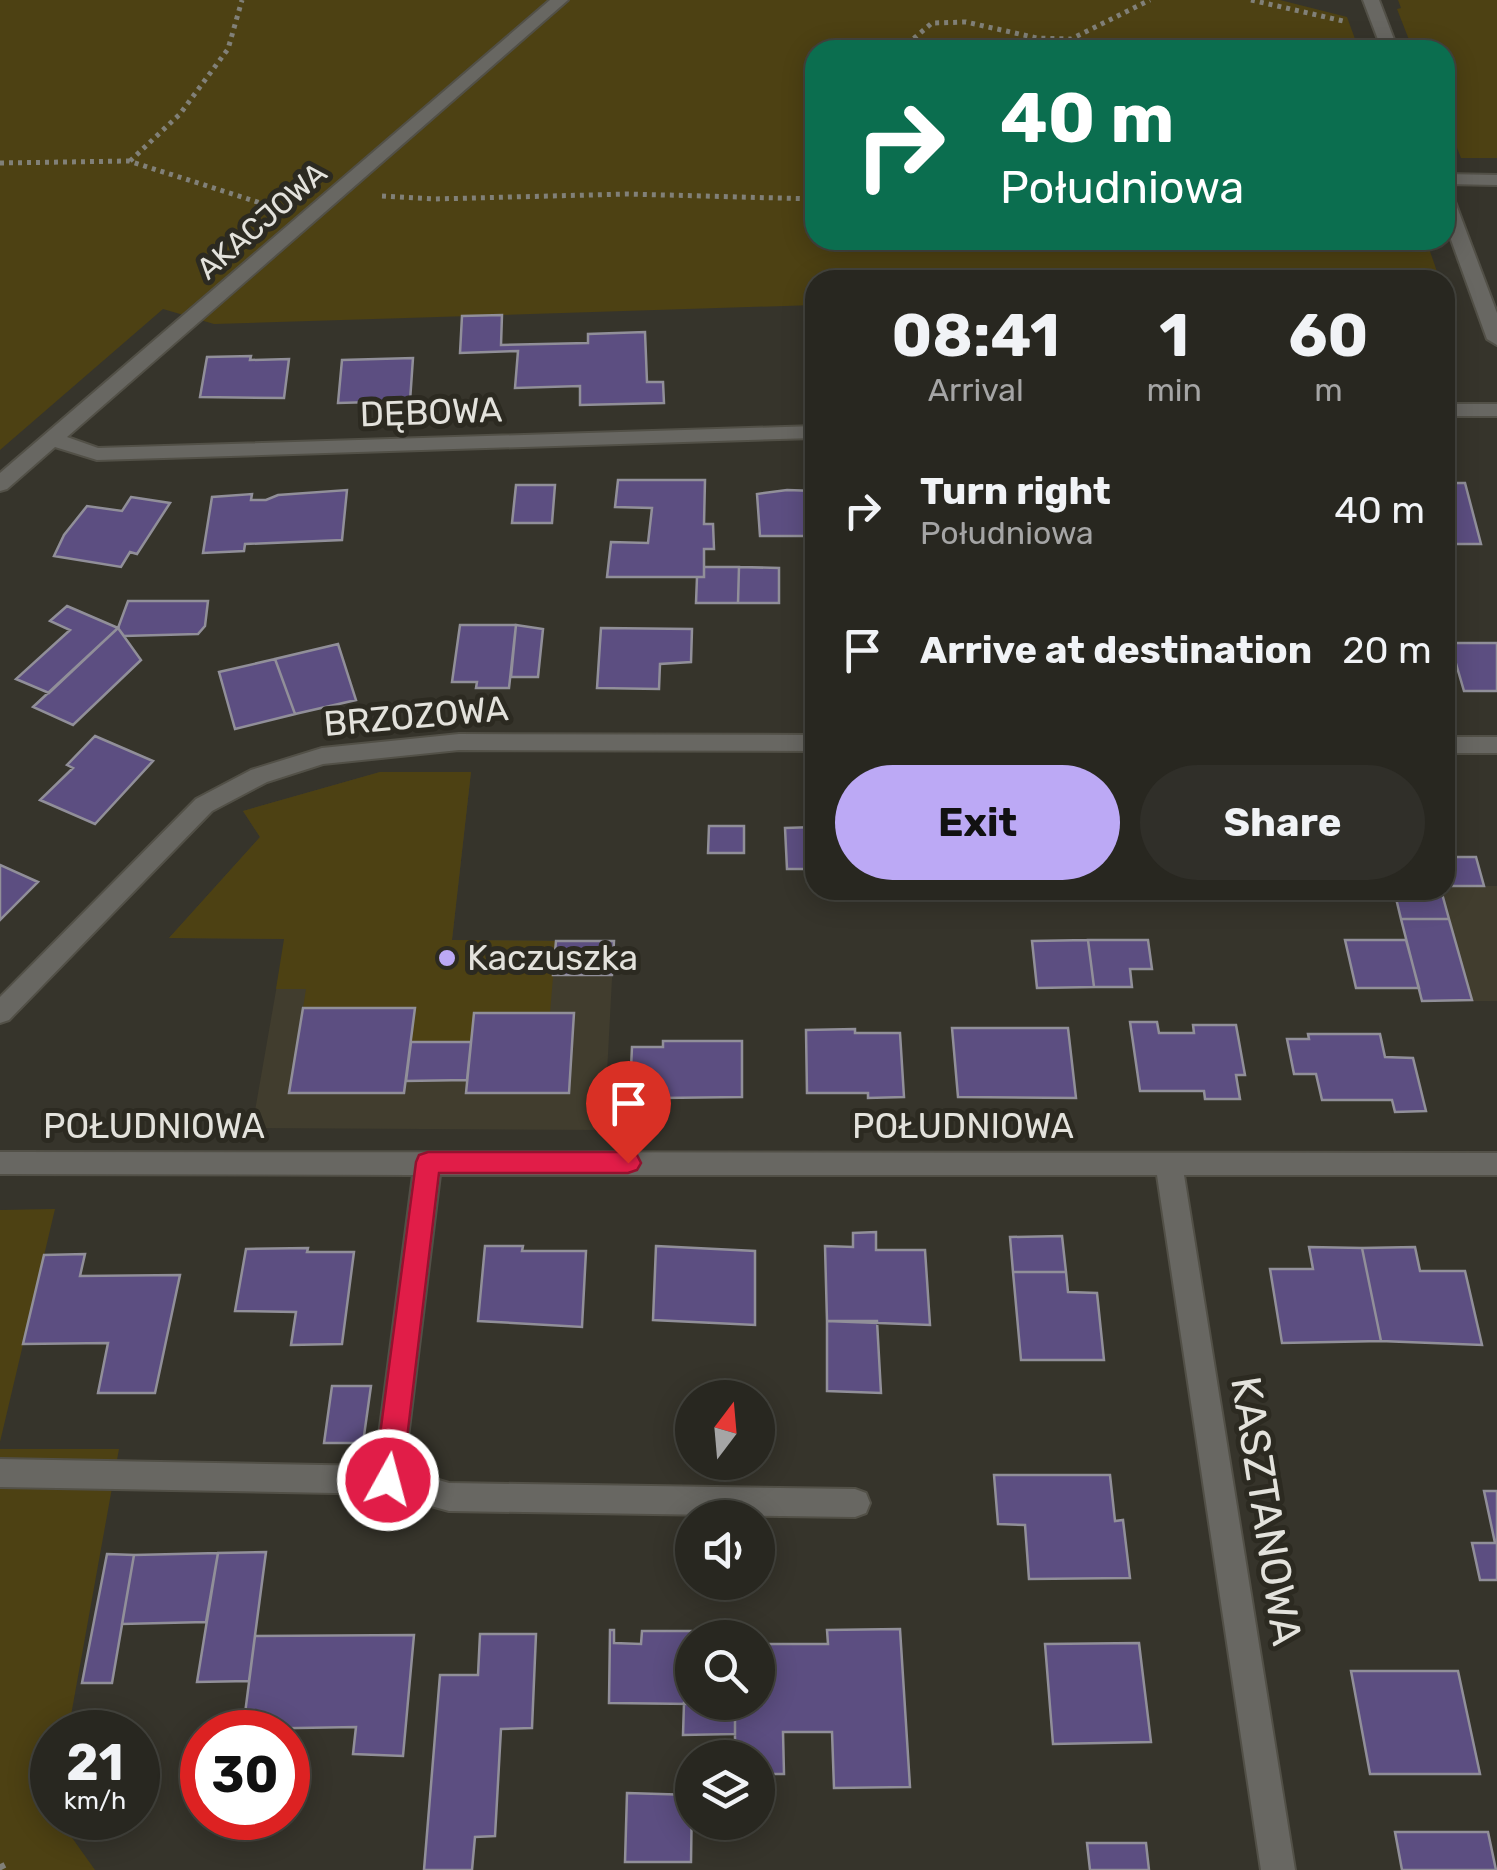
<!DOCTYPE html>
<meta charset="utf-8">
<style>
:root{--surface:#282720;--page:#302f29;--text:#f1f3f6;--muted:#a5a5a5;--line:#44443e;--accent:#bca9f5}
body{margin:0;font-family:Rubik,sans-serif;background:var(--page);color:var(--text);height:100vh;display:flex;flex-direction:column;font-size:38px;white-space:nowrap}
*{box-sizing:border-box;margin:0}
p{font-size:32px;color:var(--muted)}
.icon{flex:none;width:55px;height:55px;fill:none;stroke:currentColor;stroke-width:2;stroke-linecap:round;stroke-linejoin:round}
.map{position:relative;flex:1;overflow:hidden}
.panel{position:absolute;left:805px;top:270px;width:650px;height:630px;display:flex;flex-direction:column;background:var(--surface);border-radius:30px;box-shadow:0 5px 25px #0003,0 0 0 2px var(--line)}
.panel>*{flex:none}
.top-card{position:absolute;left:805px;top:40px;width:650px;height:210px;border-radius:30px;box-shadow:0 5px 25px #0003,0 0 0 2px var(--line);background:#0b6e4f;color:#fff;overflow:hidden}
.needle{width:65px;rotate:16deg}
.tools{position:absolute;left:675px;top:1380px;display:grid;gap:20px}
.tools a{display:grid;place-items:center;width:100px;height:100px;border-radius:50%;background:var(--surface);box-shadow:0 5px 25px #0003,0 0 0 2px var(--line);font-size:50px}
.speed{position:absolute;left:30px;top:1710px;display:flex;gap:20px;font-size:50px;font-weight:700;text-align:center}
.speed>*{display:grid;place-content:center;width:130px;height:130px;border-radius:50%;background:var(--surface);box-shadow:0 5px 25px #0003,0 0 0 2px var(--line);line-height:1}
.speed small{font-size:25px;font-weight:400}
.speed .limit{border:15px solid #d22;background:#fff;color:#111}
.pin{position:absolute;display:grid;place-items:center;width:85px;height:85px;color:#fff;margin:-102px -42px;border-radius:50% 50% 50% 0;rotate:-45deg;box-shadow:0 0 10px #0007}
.pin .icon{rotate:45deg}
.me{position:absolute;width:110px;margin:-55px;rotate:7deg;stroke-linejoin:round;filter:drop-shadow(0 0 8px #0008)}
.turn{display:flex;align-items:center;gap:35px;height:210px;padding:0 30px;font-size:45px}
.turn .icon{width:130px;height:130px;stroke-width:2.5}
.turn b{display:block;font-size:70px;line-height:85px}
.eta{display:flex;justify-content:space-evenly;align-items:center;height:170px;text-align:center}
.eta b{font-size:60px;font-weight:700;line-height:70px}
.action{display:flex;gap:20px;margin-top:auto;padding:20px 30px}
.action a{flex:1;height:115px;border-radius:60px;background:var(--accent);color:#111;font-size:40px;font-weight:700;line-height:115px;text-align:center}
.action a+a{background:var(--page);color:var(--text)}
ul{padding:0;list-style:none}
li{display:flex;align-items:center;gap:30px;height:140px;padding:0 30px}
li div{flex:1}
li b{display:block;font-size:38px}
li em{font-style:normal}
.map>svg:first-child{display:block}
.built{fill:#413d2e}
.green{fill:#4d4113}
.building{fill:#5c4e81;stroke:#918f99;stroke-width:2.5}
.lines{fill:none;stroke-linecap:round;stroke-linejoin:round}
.minor-casing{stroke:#525047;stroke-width:4}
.path-far1{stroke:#818078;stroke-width:5;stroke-dasharray:4 5;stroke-linecap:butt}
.path{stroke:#818078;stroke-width:8;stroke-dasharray:6 9;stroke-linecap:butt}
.minor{fill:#686762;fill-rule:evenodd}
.route{fill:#e11d48;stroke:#92132f;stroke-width:2.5}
.poi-dot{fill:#bca9f5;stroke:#2c2a21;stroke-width:4}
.labels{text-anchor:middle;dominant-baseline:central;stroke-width:10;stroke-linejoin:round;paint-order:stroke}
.far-street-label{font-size:30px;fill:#e3e2dc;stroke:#2c2a21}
.street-label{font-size:35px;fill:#e3e2dc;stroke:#2c2a21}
.poi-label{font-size:35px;fill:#e3e2dc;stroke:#2c2a21;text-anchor:start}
.near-street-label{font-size:42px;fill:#e3e2dc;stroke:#2c2a21}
</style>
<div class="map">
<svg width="1497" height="1870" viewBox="0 0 1497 1870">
<rect width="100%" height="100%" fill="#36342b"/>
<path class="built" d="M380,772H471L452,940L614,941L604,1130L252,1128L285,939L169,938L260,837L243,811Z
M1445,886H1497V1001H1422L1394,890H1445Z"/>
<path class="green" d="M0,0H1280L1347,17L1359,50H815V240H1426L1440,280H815V305L214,324L163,309L0,450Z
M1398,0H1497V158H1461L1450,130L1445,128V50H1413L1397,9L1401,8Z
M380,772H471L452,940L556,941L550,1013H475L471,1042H411L414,1008H303L306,989H276L284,939L169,938L260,837L243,811Z
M55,1209L0,1442V1210Z
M0,1449H119L68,1732H52V1818H58L95,1870H0Z"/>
<path class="building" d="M502,315L501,345L588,343V334L645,332L647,382H663L664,403L580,405V386L515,388L518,351L460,353L462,316Z
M251,356L250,360L289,359L284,398L200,397L207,357Z
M413,358L410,401L338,403L342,360Z
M618,480H705L704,524H713L714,549H704V577H607L611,542L648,543L652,508L615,507Z
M1445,483H1465L1481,544H1445Z
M516,485H555L552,523H512Z
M347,490L342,540L245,544L244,551L203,553L212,497L252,494L251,500H266L278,495Z
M787,490L815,491V536H760L757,494Z
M131,497L170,503L137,554L130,552L121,567L54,556L64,535L87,506L122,511Z
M704,567H739L738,603H696L697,577H704Z
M739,567L779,568V603H738Z
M128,601H208L205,626L198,634L124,636L118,628Z
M67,606L118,628L49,693L16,679L70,630L50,621Z
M460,625H516L509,688H476L477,682H452Z
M516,625L543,629L538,677H511Z
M118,628L141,660L73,725L33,707Z
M601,628L692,629L691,662L660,664L659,689L597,688Z
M1450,643H1497V691H1464Z
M338,644L356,700L295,714L275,659Z
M275,659L295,714L235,729L219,672Z
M95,736L153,761L95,824L40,800L73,768L67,765Z
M709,826H744V853H708Z
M815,827V869H787L785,828Z
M1445,857H1476L1484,886H1445Z
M0,865L38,882L0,920Z
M1394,890H1441L1449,919H1401Z
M1401,919H1449L1472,1000L1422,1001Z
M1088,940H1148L1152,969H1130L1132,987H1094Z
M1088,940L1094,987L1037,988L1032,941Z
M1345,940H1406L1419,988H1356Z
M556,941H614L612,975H553Z
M303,1008H415L404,1093H289Z
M474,1013H574L569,1093H466Z
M1130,1022H1157L1159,1033H1194L1193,1025H1236L1245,1075H1236L1240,1099H1205L1204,1091H1140Z
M952,1028H1068L1076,1098L958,1097Z
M855,1029V1033H900L904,1097L868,1098V1093H807L806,1030Z
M1308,1034H1380L1385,1057L1413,1058L1426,1111L1395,1112L1392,1100H1322L1316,1074H1294L1287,1039H1309Z
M663,1041H742V1097L661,1098V1089H630L632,1047H663Z
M411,1042H471L467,1080L406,1081Z
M876,1232V1250H925L930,1325L827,1321L825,1246L853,1247V1233Z
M1062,1236L1066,1272H1013L1010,1237Z
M485,1246H523L522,1251H586L582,1327L478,1321Z
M656,1246L755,1251V1325L653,1320Z
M1309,1247L1362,1248L1381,1341L1282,1343L1270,1269H1313Z
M1415,1247L1420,1271H1465L1482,1345L1381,1341L1362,1248Z
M308,1248L307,1252H354L342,1344L291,1345L296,1312L235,1311L246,1249Z
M85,1254L80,1276L180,1275L155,1393H98L108,1343L23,1344L44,1255Z
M1013,1272H1066L1068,1292L1097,1293L1104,1360H1021Z
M827,1321H877L881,1393L827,1391Z
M332,1386H371L363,1443H324Z
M994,1475H1110L1115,1521L1123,1520L1130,1578L1029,1579L1025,1525L998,1524Z
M1484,1491H1497V1580H1480L1472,1543H1495Z
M266,1552L249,1681L197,1682L218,1553Z
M218,1553L206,1622L122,1624L134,1555Z
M107,1554L134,1555L112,1683H82Z
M900,1629L910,1787L834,1788L832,1732H783L784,1774H758V1758H735V1702H758V1644H828L827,1630Z
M610,1630H614V1643L641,1644L642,1631H691L692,1704L609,1703Z
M480,1634H536L532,1728L501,1729L495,1836L475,1837L472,1870H424L440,1675H478Z
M414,1635L403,1756L353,1754L356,1727L243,1729L255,1636Z
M1139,1643L1151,1742L1053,1744L1045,1644Z
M692,1645V1702H735V1734L683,1735L684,1703L692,1704Z
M1351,1671H1458L1480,1774H1370Z
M627,1793L692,1795L691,1862H625Z
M1395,1832H1488L1496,1870H1402Z
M1087,1843H1146L1149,1870H1090Z"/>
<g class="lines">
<g class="minor-casing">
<path id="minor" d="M550,0H568L67,437L98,448L815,426V438L97,460L55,447L7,489L0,491V473Z
M1363,0H1379L1398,50H1382Z
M1445,174L1497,175V185L1445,184Z
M1445,194L1454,199L1497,313V345L1487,339L1445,223Z
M1445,404H1497V416H1445Z
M459,734L815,735V751L459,750L323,764L267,782L212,811L9,1020L0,1023V997L196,799L251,770L322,748Z
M1445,737H1497V753H1445Z
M0,1152L1497,1153V1175H1184L1295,1870H1261L1157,1175H440L404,1470L449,1483L855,1489L866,1493L870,1503L866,1513L855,1517L449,1511L388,1494L0,1487V1459L375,1466L413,1175L0,1174Z"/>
</g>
<path class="path-far1" d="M1251,0L1343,21
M900,50L932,23L966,22L1037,38L1071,39L1150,0
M130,161L180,114L228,49L242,0
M0,163L129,161L273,207
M382,196L434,199L628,194L815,199"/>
<path class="path" d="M0,1864L3,1870"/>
<use href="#minor" class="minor"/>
</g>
<path class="route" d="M428,1152H628L637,1155L641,1163L637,1170L628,1173H439L402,1480L398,1489L388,1493L378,1489L374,1480L416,1162L419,1155Z"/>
<circle class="poi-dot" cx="447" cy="958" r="10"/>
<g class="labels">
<g class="far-street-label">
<text transform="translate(262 221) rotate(-41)">AKACJOWA</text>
</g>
<g class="street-label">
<text transform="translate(431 412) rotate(-2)">DĘBOWA</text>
<text transform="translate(416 716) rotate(-5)">BRZOZOWA</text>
<text x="154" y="1126">POŁUDNIOWA</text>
<text x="963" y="1126">POŁUDNIOWA</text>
</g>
<g class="poi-label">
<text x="467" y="958">Kaczuszka</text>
</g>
<g class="near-street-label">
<text transform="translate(1266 1511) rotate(81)">KASZTANOWA</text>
</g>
</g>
</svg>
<div class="tools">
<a><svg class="needle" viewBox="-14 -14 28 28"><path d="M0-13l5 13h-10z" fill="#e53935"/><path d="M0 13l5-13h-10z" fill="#a5a5a5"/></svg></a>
<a><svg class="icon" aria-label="sound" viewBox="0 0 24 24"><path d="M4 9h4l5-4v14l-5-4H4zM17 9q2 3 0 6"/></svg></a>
<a><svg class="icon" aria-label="search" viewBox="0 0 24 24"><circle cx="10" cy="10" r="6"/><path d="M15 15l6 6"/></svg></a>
<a><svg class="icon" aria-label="layers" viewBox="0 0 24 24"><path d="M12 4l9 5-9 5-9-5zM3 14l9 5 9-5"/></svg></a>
</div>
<div class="speed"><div>21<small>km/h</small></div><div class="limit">30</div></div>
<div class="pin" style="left:628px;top:1163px;background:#d93025"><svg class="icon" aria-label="arrive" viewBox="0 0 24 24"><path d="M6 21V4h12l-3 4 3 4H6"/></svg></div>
<svg class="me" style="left:388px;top:1480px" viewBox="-20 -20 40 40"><circle r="17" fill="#e11d48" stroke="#fff" stroke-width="3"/><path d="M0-11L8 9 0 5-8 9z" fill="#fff"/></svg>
<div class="top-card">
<div class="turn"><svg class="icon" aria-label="right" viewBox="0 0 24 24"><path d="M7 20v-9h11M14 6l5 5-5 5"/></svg><div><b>40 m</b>Południowa</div></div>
</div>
<section class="panel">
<div class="eta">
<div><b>08:41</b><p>Arrival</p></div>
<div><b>1</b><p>min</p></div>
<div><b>60</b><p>m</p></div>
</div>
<ul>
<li><svg class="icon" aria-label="right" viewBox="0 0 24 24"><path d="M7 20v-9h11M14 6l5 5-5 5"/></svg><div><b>Turn right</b><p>Południowa</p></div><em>40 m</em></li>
<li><svg class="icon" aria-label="arrive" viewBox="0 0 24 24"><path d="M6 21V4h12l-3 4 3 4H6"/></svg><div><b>Arrive at destination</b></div><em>20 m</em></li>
</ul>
<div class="action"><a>Exit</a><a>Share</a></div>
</section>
</div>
